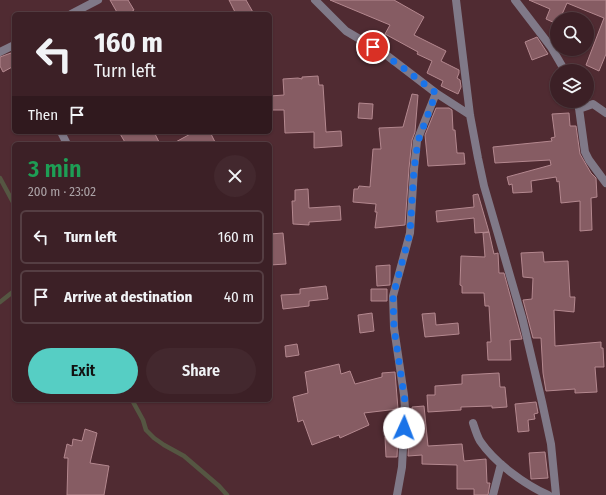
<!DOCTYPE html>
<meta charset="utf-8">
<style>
:root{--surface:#3c2026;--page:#43282e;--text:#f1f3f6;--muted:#aca3a7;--line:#553e43;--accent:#56cec4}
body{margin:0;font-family:"Fira Sans Condensed",sans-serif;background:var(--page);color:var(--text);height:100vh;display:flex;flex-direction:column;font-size:15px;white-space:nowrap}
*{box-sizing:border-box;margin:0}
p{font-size:13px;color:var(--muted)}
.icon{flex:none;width:22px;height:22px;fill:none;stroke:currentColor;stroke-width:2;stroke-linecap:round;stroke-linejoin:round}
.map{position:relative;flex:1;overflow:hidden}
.panel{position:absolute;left:12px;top:142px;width:260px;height:260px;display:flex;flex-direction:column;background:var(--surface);border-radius:6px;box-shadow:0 1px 3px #0004,0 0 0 1px var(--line)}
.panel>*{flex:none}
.hud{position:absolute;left:12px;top:12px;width:260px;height:122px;border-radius:6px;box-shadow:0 1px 3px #0004,0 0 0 1px var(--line);background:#3c2026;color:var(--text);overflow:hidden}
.fabs{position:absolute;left:550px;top:12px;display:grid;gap:8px}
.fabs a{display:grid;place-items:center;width:44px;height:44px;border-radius:50%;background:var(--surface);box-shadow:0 1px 3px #0004,0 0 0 1px var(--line);font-size:20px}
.pin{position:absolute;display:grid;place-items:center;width:34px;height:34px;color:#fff;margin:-17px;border:2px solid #fff;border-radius:50%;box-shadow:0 1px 4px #0007}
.me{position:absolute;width:44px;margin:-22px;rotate:2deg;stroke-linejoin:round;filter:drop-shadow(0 0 3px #0008)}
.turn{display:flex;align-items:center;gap:14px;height:84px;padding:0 16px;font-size:18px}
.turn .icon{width:52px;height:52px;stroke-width:2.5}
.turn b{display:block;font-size:28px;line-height:34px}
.then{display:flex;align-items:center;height:38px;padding:0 16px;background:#0003;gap:8px;font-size:15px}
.round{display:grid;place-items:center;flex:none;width:42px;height:42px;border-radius:21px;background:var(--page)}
.summary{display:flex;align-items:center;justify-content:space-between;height:68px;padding:0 16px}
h1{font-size:24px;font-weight:600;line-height:30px;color:#1e9e55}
.primary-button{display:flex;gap:8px;margin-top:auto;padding:8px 16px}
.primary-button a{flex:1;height:46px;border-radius:24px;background:var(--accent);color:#111;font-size:16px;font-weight:600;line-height:46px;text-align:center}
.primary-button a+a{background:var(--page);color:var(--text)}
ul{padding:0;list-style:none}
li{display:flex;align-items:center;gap:12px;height:54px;margin:0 8px 6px;padding:0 8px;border:2px solid var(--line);border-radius:6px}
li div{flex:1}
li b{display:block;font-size:15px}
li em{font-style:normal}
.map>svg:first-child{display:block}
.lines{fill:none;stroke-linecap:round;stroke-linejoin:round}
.stream{stroke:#555642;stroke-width:4.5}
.building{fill:#865c63;stroke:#b4888f}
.street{stroke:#807988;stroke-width:8}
.route{stroke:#1a73e8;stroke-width:7;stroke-dasharray:0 12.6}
</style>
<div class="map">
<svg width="606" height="495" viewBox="0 0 606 495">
<rect width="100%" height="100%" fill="#502b32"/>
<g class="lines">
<path class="stream" d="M0,178L14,204
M0,302L14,291
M132,400L143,420L146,430L154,438L164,445L184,456L219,486L227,495"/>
</g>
<path class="building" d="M110,0H128L134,10L128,14H118Z
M229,0H246L254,14H236Z
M330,0H394L424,17L414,35L446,51L441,61L459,70V73L457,78L460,80L461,87L458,94L441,86L443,81L427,73L432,61L417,54L418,52L385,34L390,25Z
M529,0H606V54L599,71L586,65L604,18L567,3L560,19H557V24L546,19L550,9Z
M537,37L548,54L532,60L525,42Z
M11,53L14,58V66L3,72L0,66V57Z
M318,76L319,85H323L326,132L341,131L342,146L314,148V132L285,133L284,110H270V96L284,95L283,79L298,78L302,79V77Z
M412,94L418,95L415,132L412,140L409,168L405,225L375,228L377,212H375L376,204L353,202L354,189H358L359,186L370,187L373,149H381L379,128L403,127Z
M359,103L373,104L372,119L358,118Z
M436,108H449L452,110L453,130H455L457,153H464L465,164L428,166L425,135Z
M569,113L570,126H576L580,154L591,173L596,178L597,197L591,198L592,230L580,231V201L561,203L559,181L557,182L556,177L531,181L532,192L513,193L512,184L509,185L507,177L551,165L550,160L495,163L493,147L552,141L551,138L555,137L552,114Z
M119,132H154L160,144H126Z
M194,132H210L216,144H172Z
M308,189L309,208L340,206L341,220L309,222V225L293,224L292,201H295V190Z
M478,194L489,232L475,233L474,218L437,222L436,211L474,207L473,195Z
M489,232L494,254L498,253L499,273H504L522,339L510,340L511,360H488L487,342H491L489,306H485L484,293H462V286L460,285L461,256L485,257L483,233Z
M283,233L286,264L270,265V234Z
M543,252L544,262L568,261L570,297H575L574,312L554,310L555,346L601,342V348H603L604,367H595L597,392L575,393V389L546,391L543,373L541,338H533L523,300L532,299L533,278L523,277L521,253Z
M390,265V285L377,286L376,266Z
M326,286L328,299L309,301V306L283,309L281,295L300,294V289Z
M371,289H387V301H371Z
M372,313L374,331L360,333L358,315Z
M435,313L436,325L458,323L459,334L425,337L422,314Z
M297,344L299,355L286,357L285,346Z
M339,364L341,374L350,371L355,384L382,377V373L395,372L398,409L364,413L369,425L340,438L339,435L312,445L303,420L298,422L293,397L308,393L305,372Z
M499,373L500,387H505L507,407L492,408V406L461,407V410L428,412L427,395H435V386L462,384V375Z
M536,402L538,413L534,414L535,419L528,420L529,431L518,432L515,404Z
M424,406L428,446L462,444L464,461L486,459L487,483H490L488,495H474V489H457V465L422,464V455L408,456L409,436L415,435L412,407Z
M85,429L97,433L90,463L109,466L104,495H67L68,458H64L67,444L72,446L73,439L82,441Z
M398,436L397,457H386L385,437Z
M545,452L548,478L531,479L529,453Z"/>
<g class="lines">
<path class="street" d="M315,0L346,31L385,54L436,93L470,115
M456,0L470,115L478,158L484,186L522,317L542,402L551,444L556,495
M515,0L551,47L565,71
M71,14L98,0
M0,52L14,45
M578,101L585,152L589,160L606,183
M579,109L593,104L606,113
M61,132L67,144
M473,423C475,429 477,436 480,441C495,463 524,484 548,495
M397,495L402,467L405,409L404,395L394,328L393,296L410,233L414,169L417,141L436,93
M493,495L501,464"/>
</g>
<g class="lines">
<path class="route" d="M373,47L402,67L436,93L418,141L414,169L410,233L393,296L394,328L405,402L404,428"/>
</g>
</svg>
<div class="fabs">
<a><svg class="icon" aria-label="search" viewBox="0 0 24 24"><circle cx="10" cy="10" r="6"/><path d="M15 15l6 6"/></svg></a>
<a><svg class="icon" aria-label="layers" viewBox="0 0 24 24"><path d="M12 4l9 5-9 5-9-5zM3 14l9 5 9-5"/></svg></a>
</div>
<div class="pin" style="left:373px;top:47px;background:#d93025"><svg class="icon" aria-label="arrive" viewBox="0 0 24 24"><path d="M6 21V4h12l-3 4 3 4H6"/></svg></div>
<svg class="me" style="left:404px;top:428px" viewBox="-20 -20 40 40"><circle r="19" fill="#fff"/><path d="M0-13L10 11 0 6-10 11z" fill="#1a73e8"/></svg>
<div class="hud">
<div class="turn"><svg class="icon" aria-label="left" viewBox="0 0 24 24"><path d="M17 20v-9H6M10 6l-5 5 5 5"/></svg><div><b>160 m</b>Turn left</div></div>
<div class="then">Then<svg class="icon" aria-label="arrive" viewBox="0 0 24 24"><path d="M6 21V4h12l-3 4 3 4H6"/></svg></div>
</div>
<section class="panel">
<div class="summary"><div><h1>3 min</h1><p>200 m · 23:02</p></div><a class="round"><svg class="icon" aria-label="close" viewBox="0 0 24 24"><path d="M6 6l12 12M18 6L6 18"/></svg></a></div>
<ul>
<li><svg class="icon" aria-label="left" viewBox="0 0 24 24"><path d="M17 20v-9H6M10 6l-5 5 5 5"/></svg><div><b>Turn left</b></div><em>160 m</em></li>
<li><svg class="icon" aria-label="arrive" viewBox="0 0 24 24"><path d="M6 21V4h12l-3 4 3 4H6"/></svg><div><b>Arrive at destination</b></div><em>40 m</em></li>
</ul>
<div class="primary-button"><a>Exit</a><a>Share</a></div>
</section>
</div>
